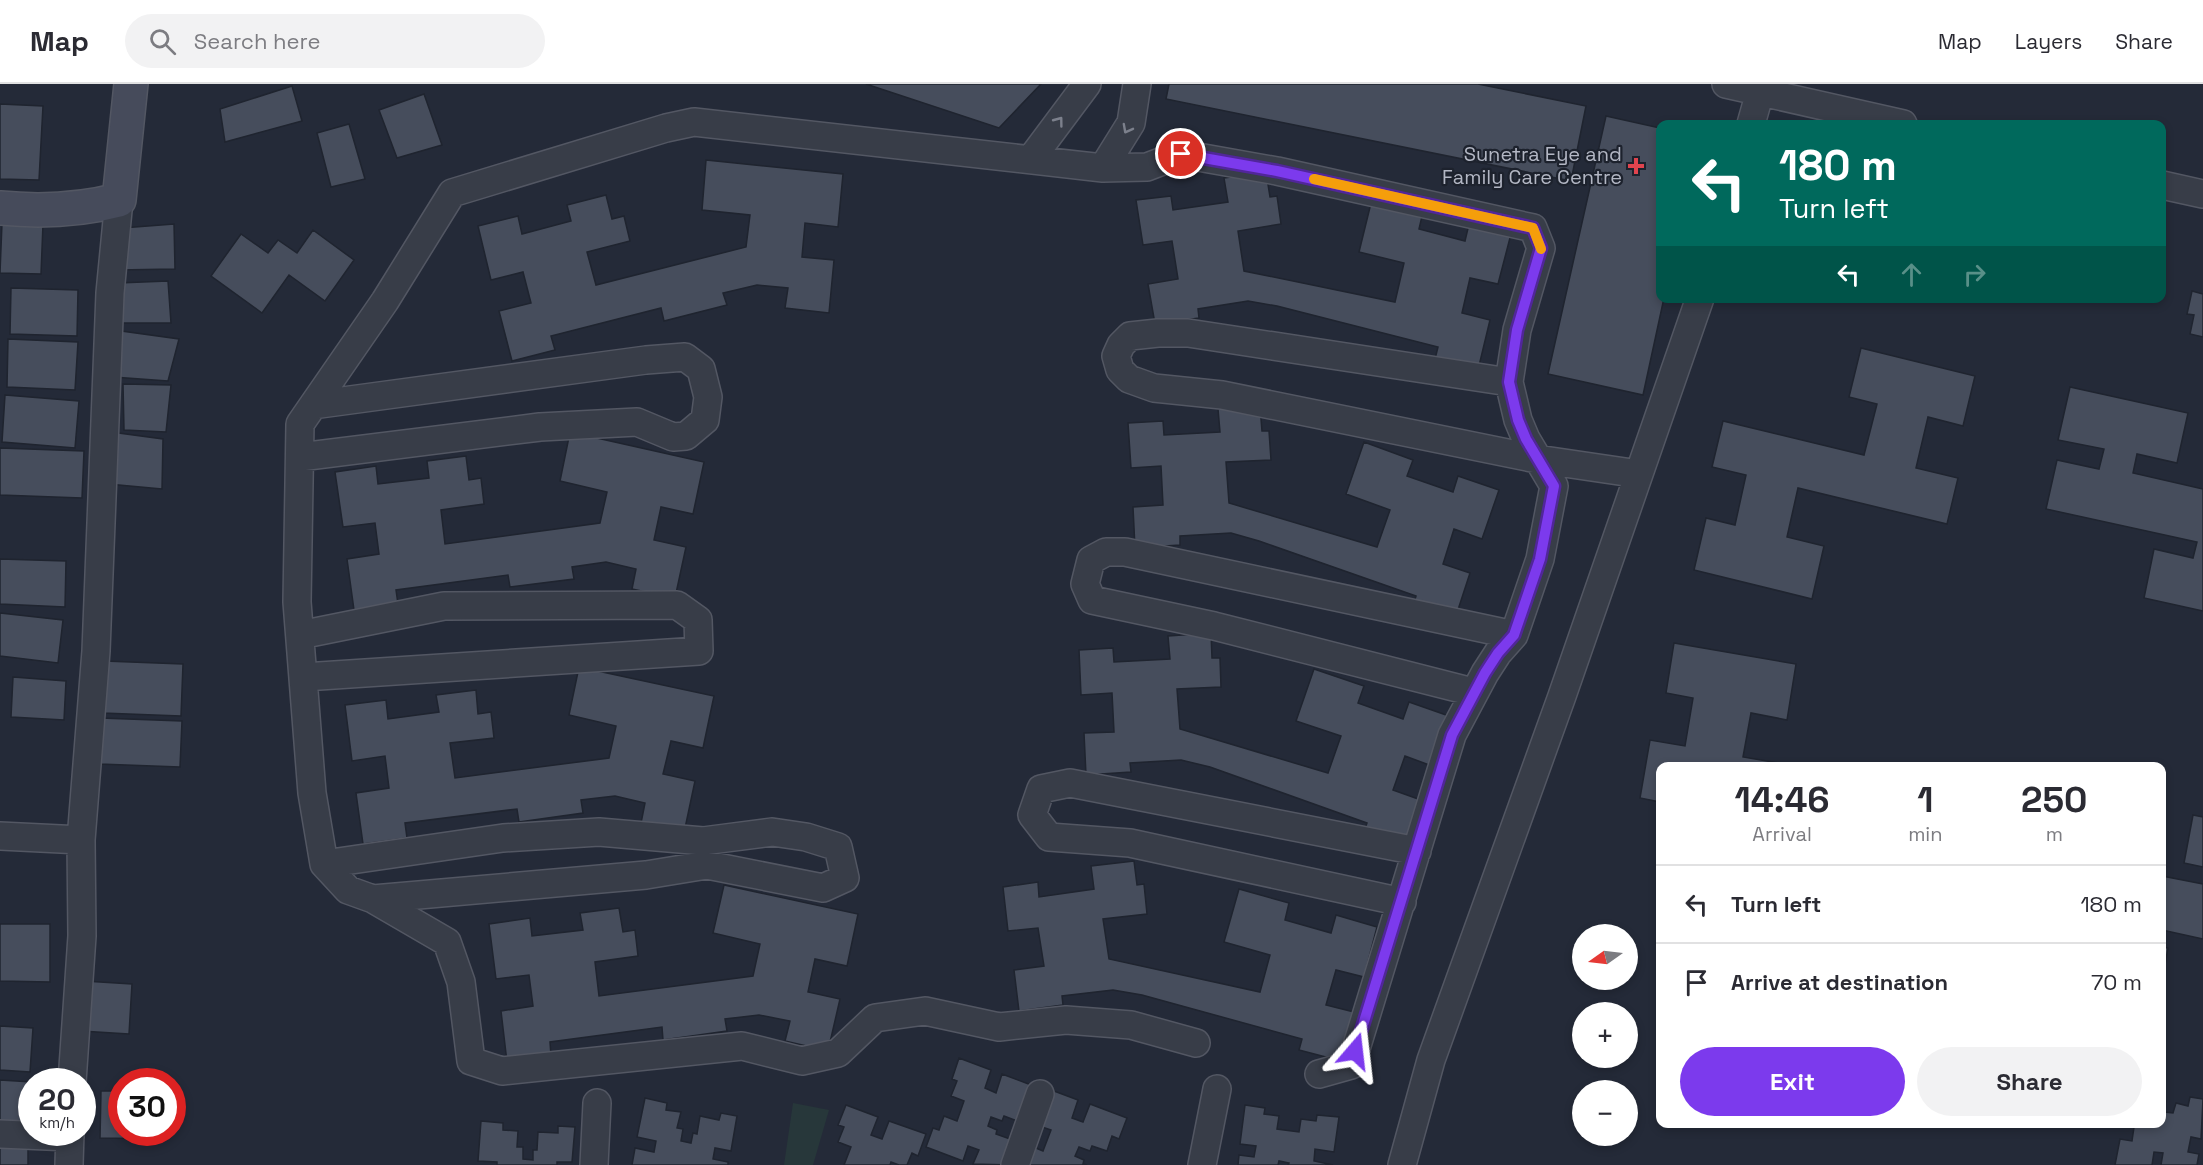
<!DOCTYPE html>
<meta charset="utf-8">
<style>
:root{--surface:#fff;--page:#f2f2f3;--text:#2b2b33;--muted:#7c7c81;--line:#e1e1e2;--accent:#7c3aed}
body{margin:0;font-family:"Space Grotesk",sans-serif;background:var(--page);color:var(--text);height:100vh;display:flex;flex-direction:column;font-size:22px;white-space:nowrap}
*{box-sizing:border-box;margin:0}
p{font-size:20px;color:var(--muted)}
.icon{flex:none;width:33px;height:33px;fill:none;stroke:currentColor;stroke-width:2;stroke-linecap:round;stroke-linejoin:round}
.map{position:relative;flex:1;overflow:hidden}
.sheet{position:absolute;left:1656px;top:678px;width:510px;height:366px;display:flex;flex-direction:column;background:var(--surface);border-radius:12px;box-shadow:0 3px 9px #0003}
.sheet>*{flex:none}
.hud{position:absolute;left:1656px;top:36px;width:510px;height:183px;border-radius:12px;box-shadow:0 3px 9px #0003;background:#00695c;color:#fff;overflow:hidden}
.needle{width:39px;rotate:256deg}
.controls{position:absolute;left:1572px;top:840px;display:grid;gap:12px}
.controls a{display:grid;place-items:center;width:66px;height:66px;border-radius:50%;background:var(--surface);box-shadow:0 3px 9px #0003;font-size:30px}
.speed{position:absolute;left:18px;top:984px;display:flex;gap:12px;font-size:30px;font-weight:700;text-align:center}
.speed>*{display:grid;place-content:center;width:78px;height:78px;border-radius:50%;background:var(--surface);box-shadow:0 3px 9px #0003;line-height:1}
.speed small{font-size:15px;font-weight:400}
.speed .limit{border:9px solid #d22;background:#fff;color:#111}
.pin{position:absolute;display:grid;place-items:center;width:51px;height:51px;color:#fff;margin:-26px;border:3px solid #fff;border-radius:50%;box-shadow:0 2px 6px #0007}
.me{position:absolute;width:66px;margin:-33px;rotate:17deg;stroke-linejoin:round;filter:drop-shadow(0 0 4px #0008)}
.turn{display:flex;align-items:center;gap:21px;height:126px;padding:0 24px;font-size:27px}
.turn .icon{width:78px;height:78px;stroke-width:2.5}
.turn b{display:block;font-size:42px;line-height:51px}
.lanes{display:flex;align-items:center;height:57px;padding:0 24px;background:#0003;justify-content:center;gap:30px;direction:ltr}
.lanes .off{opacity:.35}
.eta{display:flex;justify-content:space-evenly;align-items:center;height:102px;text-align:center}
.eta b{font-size:36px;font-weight:700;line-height:42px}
.action{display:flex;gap:12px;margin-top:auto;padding:12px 24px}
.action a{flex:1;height:69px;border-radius:36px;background:var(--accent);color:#fff;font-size:24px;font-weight:700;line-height:69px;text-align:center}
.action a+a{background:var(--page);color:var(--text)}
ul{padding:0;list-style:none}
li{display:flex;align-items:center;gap:18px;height:78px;padding:0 24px;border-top:2px solid var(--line)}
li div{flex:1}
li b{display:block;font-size:22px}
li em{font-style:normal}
header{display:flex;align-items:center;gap:36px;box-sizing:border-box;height:84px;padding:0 30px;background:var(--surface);border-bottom:2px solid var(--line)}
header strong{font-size:28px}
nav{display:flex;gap:33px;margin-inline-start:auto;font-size:21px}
.search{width:420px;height:54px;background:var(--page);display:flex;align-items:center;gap:15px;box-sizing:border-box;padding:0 21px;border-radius:33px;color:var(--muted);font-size:22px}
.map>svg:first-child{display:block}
.green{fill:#27373a}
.building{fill:#464d5c;stroke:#1f242f;stroke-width:1.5}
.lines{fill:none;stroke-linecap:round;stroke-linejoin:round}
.street-casing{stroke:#535763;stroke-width:30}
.secondary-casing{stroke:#535763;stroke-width:36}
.street{stroke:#383d48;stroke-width:27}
.secondary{stroke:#464b5b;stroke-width:33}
.oneway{stroke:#7c808c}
.route-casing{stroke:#51269a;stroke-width:15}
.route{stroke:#7c3aed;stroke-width:10}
.slow{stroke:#f59e0b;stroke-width:10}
.health-dot{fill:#e0444e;stroke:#1d222d;stroke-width:2}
.labels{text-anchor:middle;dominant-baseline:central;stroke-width:4.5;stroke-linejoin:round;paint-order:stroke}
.poi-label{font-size:20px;fill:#b3b7c4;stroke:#1d222d;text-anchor:end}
</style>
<header>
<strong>Map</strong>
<div class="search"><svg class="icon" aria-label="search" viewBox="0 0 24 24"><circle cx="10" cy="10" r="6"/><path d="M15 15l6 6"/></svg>Search here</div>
<nav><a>Map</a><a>Layers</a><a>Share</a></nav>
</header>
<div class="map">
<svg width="2203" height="1081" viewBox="0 0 2203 1081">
<rect width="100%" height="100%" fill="#242a38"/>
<path class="green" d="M793,1019L829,1026L813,1081H784Z"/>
<path class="building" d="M866,0H1041L999,44Z
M1169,0H1478L1586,22L1571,97L1166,15Z
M292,2L302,37L225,58L220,25Z
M424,10L442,61L397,74L379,26Z
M0,20L43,22L39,96L0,95Z
M1606,32L1660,44V214H1664L1643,311L1548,290Z
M349,40L365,95L331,103L317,49Z
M706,76L843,90L838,143L805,139L802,173L834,176L829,229L785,224L788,204L757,201L723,209L727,221L664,237L661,224L551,252L555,266L512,277L499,227L531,219L523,188L491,196L478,142L518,132L522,150L571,137L567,121L606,111L612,135L624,132L630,157L587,168L596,201L746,163L750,131L702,126Z
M1266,88L1270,113L1277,112L1281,140L1238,147L1244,187L1395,218L1404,179L1359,168L1372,115L1423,128L1419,145L1465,157L1469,140L1511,150L1498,200L1470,194L1462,229L1490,236L1478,286L1435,275L1438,263L1277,222L1248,217L1198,225L1199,234L1155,240L1148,200L1178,195L1172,157L1143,161L1136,116L1171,112L1173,126L1228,118L1224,94Z
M2,139L43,140L41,190L0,189Z
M174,140L175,185L117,186L122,144Z
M313,146L354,176L325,217L289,191L262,229L211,192L241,150L268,169L278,156L297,169Z
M168,197L171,239H117L118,199Z
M11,204L78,206L77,252L10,250Z
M2192,207L2203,210V253L2190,250L2194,231L2187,230Z
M114,246L179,255L168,297L113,293Z
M8,255L78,258L75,306L7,303Z
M1861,264L1975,292L1963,342L1928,333L1916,384L1958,394L1947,440L1798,404L1787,453L1824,462L1812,515L1694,486L1706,434L1735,441L1746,391L1712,383L1723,337L1864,371L1877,320L1849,313Z
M123,300L171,301L166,348L124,346Z
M2070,303L2188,329L2177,379L2137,370L2133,389L2203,405V527L2144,514L2154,465L2193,474L2197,458L2046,425L2057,376L2099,385L2104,365L2058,356Z
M5,311L79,317L75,364L2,358Z
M1260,322L1262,347H1269L1271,376L1226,378L1229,419L1377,463L1390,426L1346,410L1364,358L1413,376L1407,392L1453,408L1458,392L1499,406L1482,455L1454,445L1443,480L1470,489L1454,538L1413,523L1416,512L1259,457L1231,449L1180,452V461L1135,464L1133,423L1163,421L1161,382L1131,384L1128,339L1163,337L1164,351L1220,348L1218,325Z
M111,348L163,355L162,405L108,400Z
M570,348L704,378L693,430L661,423L654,456L686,463L675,514L632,505L636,485L606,478L572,483L574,495L510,503L508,491L396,506L398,520L354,526L347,475L379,470L375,439L343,443L335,388L376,382L378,400L429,394L427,377L466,372L469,396L481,394L484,420L441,426L445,460L600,439L607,408L560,397Z
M0,364L84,367L82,414L0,411Z
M0,475L66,477L65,523L0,520Z
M0,529L63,536L58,579L0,572Z
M1211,549L1212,574H1220L1221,603L1177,605L1180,645L1328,689L1341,652L1296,637L1314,585L1364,602L1358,619L1403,635L1409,618L1449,632L1432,682L1405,672L1393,706L1421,716L1404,764L1363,750L1367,739L1210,683L1181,676L1130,679L1131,688L1086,691L1084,649L1114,648L1112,609L1081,611L1079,566L1113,564L1114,578L1170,575L1168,552Z
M1674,559L1796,580L1787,636L1751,629L1743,673L1796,682H1660V718L1640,714L1650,656L1685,662L1693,614L1666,609Z
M104,577L183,580L181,632L102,629Z
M579,583L714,612L703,664L671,657L663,690L695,697L684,749L641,739L645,719L615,712L581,716L583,729L519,738L517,725L405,739L407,754L363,760L356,709L389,704L385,672L352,677L345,621L386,616L388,635L439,628L436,611L476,606L478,630L491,628L494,654L450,659L455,694L609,674L616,642L569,631Z
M13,593L66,597L64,636L11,633Z
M100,634L182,637L180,683L99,680Z
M2193,731L2203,733V783L2184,779Z
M1134,777L1137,801L1144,800L1147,830L1103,835L1109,875L1260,908L1270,871L1224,858L1239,805L1289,819L1285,836L1331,849L1336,831L1377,843L1364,893L1336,886L1326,921L1354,928L1341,977L1299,966L1302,955L1142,911L1113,906L1062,912L1063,921L1019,927L1014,886L1044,882L1038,844L1008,847L1003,803L1038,798L1039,813L1094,805L1091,782Z
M2162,792L2203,800V855L2162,846Z
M724,801L858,830L847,882L815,875L808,908L840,915L828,967L785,957L790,937L759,931L725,935L727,947L663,956L662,943L550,958L551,972L507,978L501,927L533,922L529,891L496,895L489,840L530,834L532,852L583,846L580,829L619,824L623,848L635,846L638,872L595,878L599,912L753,892L760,860L713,849Z
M0,840H50V898L0,897Z
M2162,863L2168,864L2162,897Z
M84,897L132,900L129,950L81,947Z
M0,942L33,944L30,988L0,986Z
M959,974L991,986L985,1004L996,1009L1002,990L1039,1004L1020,1038L1004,1032L1002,1037L991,1033L988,1042L997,1046L996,1050L1013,1056L1011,1081L973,1080L979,1066L968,1062L963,1077L926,1063L933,1044L939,1046L944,1032L957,1037L964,1017L951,1012L957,997L952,995Z
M0,996L32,998V1044L0,1043Z
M1046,1004L1078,1016L1072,1034L1083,1038L1090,1020L1127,1034L1119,1055L1112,1052L1107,1067L1092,1062L1090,1067L1079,1063L1075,1072L1084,1076L1083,1080L1087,1081H1018L1031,1062L1043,1067L1051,1046L1039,1042Z
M101,1007H122V1048H162V1055L100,1054Z
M2190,1013L2203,1015L2201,1055L2191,1053L2188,1068L2199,1070L2197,1081H2161L2163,1069L2154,1068L2152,1081H2115L2120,1055L2132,1057L2134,1043L2125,1040H2162V1016L2166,1017L2165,1028L2173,1029L2176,1019L2188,1022Z
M645,1014L667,1019L666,1026L681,1028L677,1044L683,1045L681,1057L691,1059L693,1049L697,1050L700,1032L719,1036L721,1029L737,1032L731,1067L715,1064L713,1075L728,1078V1081H632L635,1064L654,1068L656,1057L637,1053Z
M846,1021L878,1033L871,1051L882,1055L889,1037L926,1050L918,1072L912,1069L907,1081H899L891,1078L890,1081H844L851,1063L838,1058L844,1043L838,1041Z
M1245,1021L1265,1024L1264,1030L1279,1032L1277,1045L1299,1048L1301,1035L1316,1037L1317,1031L1339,1033L1334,1068L1315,1065L1314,1077L1333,1081H1288L1289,1079L1279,1077L1278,1081H1238L1239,1071L1254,1073L1256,1062L1240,1060Z
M481,1037L503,1039V1046L518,1047L517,1063H523V1075L533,1076V1066H537L538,1048L558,1049V1042L575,1043L572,1078H557V1081H497V1078L478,1077Z
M0,1054H28V1081H0Z"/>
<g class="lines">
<g class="street-casing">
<path id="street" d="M1726,0L1903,40
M1751,40L1760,8
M1031,75L1087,0
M1103,84L1131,39L1137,0
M2162,101L2203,110
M1509,298L1188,249H1158L1130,252L1121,261L1116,272L1120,286L1129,295L1154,304L1222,311L1537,375L1639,390
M300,373L540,343L637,338L673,353L686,352L705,336L708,313L701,285L685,273L646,276L313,321
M300,551L444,522L677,521L698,536L699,567L304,593
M1473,608L1214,542L1092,516L1085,500L1091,476L1106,468H1125L1514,551
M0,752L81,756
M324,780L503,754L599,748L703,757L772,748L806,753L838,763L845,794L823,804L707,781L646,791L373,815
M1402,818L1130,759L1049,753L1032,731L1041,705L1070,699L1417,767
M1196,959L1131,941L1066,936L999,943L925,927L875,934L838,969L802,977L742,962L502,987L471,977L461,898L447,858L373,815L348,806L324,780L312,709L297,518L300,340L385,217L452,109L666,44L694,38L1103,84L1147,83L1181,70L1277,87L1533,144L1541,164L1517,246L1509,298L1518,336L1526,355L1554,402L1540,475L1514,551L1498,569L1485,589L1452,651L1351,981L1319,990
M72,998L82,852L81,756L96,567L110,209L119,116
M0,1050L70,1053
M69,1081L70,1048
M594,1081L597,1019
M1015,1081L1040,1010
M1202,1081L1217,1005
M1402,1081L1431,976L1562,612L1700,214"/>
</g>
<g class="secondary-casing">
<path id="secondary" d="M0,124C41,128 80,126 119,116L131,0"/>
</g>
<use href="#street" class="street"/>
<use href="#secondary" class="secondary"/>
</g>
<defs><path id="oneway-chevron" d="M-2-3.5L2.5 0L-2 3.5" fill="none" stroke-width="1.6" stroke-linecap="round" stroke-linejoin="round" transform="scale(1.5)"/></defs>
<g class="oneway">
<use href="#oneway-chevron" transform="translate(1059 37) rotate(-53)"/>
<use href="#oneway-chevron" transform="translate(1127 45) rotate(118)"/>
</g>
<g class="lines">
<g class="route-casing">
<path id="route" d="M1181,70L1277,87L1533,144L1541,164L1517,246L1509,298L1518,336L1526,355L1554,402L1540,475L1514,551L1498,569L1485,589L1452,651L1355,967"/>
</g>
<use href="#route" class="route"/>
<path class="slow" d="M1314,95L1533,144L1541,165"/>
</g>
<path class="health-dot" d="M1633 73h6v6h6v6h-6v6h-6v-6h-6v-6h6z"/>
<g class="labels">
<g class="poi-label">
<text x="1622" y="70">Sunetra Eye and<tspan x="1622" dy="23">Family Care Centre</tspan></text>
</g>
</g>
</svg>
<div class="controls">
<a><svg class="needle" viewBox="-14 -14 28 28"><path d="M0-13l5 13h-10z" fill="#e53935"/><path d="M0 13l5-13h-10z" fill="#7c7c81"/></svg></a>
<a>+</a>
<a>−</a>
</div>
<div class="speed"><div>20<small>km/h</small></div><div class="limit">30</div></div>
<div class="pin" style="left:1181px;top:70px;background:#d93025"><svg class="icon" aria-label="arrive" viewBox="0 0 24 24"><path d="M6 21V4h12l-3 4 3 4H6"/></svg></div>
<svg class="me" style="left:1355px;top:967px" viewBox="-20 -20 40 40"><path d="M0-17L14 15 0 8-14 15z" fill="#7c3aed" stroke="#fff" stroke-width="4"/></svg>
<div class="hud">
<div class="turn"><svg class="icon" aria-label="left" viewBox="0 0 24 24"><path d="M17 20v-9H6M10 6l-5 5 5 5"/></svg><div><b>180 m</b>Turn left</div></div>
<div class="lanes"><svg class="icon" aria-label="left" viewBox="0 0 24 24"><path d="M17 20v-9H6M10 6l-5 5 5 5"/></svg><svg class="icon off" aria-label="ahead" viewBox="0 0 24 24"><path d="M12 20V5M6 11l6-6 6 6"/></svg><svg class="icon off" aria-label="right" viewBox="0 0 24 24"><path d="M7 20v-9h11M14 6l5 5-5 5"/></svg></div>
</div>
<section class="sheet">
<div class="eta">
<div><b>14:46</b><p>Arrival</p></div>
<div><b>1</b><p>min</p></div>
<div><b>250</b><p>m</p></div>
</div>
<ul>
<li><svg class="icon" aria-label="left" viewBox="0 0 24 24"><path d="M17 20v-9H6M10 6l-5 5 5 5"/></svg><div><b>Turn left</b></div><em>180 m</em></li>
<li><svg class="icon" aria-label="arrive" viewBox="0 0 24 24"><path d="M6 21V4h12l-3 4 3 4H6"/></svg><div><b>Arrive at destination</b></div><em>70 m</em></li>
</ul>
<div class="action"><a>Exit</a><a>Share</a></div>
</section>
</div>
